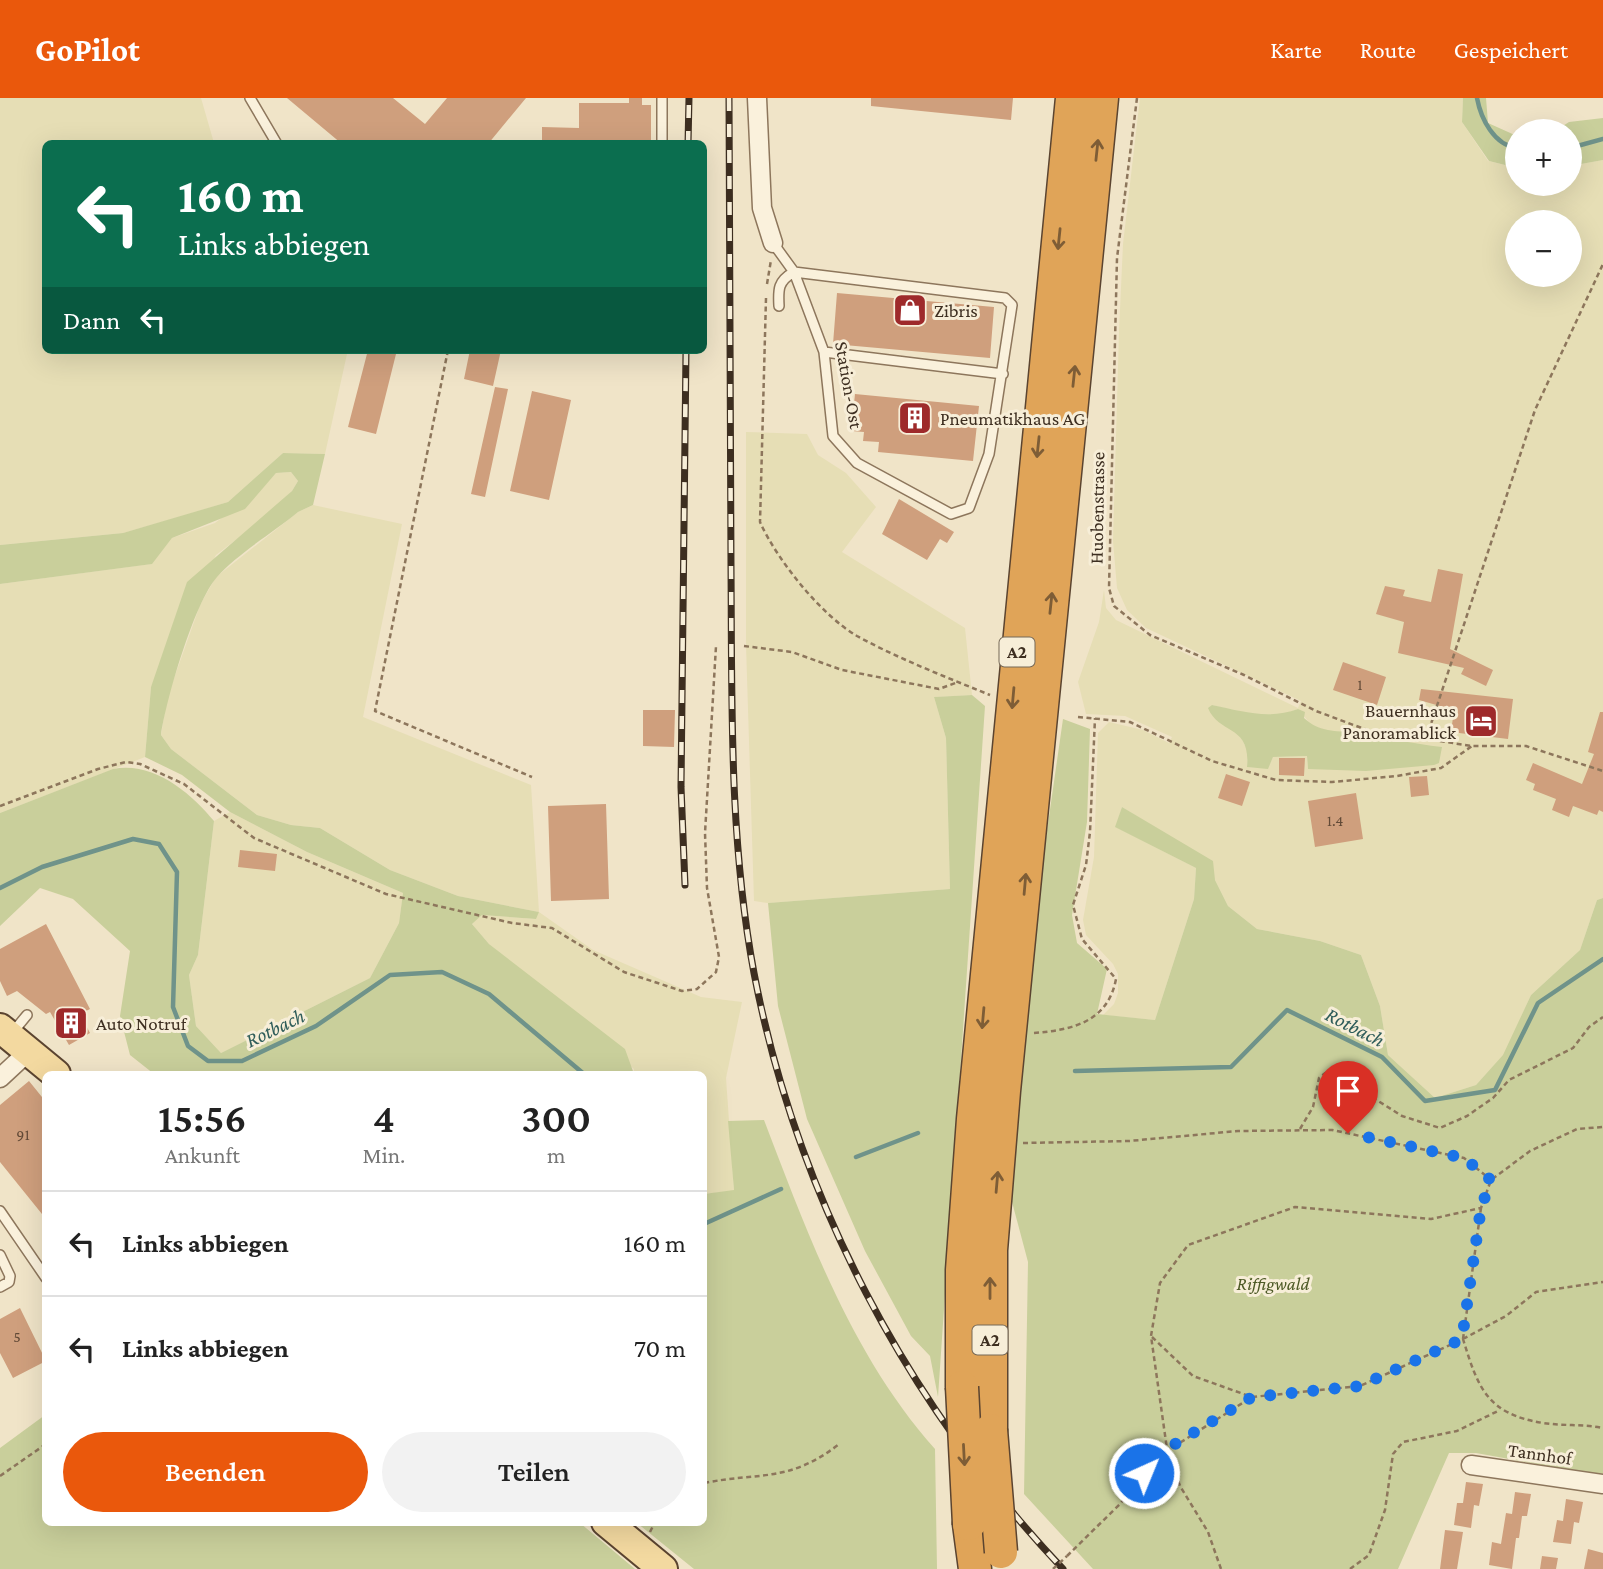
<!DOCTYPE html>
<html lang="de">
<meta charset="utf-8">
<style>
:root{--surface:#fff;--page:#f2f2f2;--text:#222;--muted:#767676;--line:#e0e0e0;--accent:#ea580c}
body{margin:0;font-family:"Crimson Pro",serif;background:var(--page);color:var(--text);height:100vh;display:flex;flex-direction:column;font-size:26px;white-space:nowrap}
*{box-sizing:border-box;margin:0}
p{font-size:23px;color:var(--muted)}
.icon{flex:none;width:38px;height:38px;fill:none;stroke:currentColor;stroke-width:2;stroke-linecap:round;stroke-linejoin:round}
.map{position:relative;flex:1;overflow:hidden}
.panel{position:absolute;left:42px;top:973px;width:665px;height:455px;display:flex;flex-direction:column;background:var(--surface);border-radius:10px;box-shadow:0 7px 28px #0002}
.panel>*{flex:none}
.guide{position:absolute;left:42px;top:42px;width:665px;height:214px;border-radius:10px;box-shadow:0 7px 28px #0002;background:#0b6e4f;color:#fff;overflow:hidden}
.tools{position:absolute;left:1505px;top:21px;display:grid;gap:14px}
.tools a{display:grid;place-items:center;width:77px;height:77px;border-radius:50%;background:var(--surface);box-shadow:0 7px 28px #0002;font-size:35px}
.pin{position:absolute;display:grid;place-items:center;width:60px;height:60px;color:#fff;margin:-72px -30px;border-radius:50% 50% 50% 0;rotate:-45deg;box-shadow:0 0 7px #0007}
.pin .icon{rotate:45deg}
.me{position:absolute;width:77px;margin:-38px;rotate:44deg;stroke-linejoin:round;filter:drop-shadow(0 0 5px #0008)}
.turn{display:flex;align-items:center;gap:24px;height:147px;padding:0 21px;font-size:32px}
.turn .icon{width:91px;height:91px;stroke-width:2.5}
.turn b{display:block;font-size:49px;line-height:60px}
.then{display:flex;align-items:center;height:66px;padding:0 21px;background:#0003;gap:14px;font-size:26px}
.eta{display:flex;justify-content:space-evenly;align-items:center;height:119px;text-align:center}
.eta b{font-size:42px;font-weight:600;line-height:49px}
.button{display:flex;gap:14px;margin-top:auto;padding:14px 21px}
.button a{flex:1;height:80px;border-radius:42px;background:var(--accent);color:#fff;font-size:28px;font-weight:600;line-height:80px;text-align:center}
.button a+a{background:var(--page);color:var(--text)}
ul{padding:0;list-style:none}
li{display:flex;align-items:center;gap:21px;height:105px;padding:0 21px;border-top:2px solid var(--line)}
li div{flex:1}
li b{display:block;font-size:26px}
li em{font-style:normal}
header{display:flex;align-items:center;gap:42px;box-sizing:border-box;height:98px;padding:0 35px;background:var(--accent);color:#fff}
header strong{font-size:33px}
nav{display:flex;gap:38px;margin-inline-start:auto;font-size:24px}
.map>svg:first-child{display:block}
.farmland{fill:#e6deb5;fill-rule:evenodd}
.green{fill:#c9cf9b}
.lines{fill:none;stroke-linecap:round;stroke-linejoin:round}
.stream{stroke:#6f938a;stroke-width:4.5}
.building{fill:#cf9f7d}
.lane-casing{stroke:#8d765c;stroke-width:12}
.street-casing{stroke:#8d765c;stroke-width:21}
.primary-casing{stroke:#5b4430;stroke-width:32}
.highway-casing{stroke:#5b4430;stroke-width:35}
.path{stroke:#8d765c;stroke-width:2.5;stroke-dasharray:5 3.5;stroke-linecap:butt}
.lane{stroke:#faf1dc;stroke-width:9}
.street{stroke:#faf1dc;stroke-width:18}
.primary{stroke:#f3d9a0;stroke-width:28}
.highway{stroke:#e0a458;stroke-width:32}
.rail-casing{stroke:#3d2e20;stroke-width:7}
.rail{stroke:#f7eed8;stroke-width:4.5;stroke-dasharray:13;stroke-linecap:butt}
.highway-bridge-casing{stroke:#5b4430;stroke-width:35;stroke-linecap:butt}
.path-bridge{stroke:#8d765c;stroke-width:2.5;stroke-dasharray:5 3.5;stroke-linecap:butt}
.highway-bridge{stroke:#e0a458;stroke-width:32}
.oneway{stroke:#7e5d36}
.route{stroke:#1a73e8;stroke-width:12;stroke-dasharray:0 21.6}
.labels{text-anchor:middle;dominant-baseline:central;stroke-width:6;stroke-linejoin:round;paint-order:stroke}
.number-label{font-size:16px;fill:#624a37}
.shield{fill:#f7eed8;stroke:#756857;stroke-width:2}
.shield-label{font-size:18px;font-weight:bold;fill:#3d2e20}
.poi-label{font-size:19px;fill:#3d2e20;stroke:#f7eed8;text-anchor:start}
.street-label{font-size:19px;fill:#3d2e20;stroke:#f7eed8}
.park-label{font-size:19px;font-style:italic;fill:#4d5a26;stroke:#f7eed8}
.water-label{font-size:21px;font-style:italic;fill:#2f5d5a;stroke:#f7eed8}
</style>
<header>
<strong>GoPilot</strong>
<nav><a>Karte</a><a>Route</a><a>Gespeichert</a></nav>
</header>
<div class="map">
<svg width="1603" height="1471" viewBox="0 0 1603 1471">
<rect width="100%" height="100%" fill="#f0e4c8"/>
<path class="farmland" d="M0,0H201L214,45L46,46V252H344L347,256L325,356L283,355L228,404L172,421L123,435L0,447Z
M1140,0H1463L1462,24L1488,63L1517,70V86H1570V68L1603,62V800L1597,802L1580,852L1531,897L1504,957L1476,987L1435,1000L1388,957L1380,908L1361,857L1320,843L1257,831L1228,808L1215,782L1167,737L1122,709L1116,729L1196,770L1194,801L1155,922L1103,917L1114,906L1118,895V876L1113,866L1086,837L1083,822L1094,759L1098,635L1109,624L1143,632L1169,645L1172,639L1125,618L1086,616L1078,584L1099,524L1104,492L1106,510L1116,522L1298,610L1301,603L1146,530L1127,512L1117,490L1113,443L1119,234L1123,146ZM1517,124H1570V177H1517ZM1212,607L1250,616L1282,617L1298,611L1312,628L1327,633L1355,635L1394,643L1308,671L1307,658L1273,659L1268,670L1247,669L1248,653L1238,634L1220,623Z
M746,334L807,336L818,357L846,375L876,409L842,454L965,530L972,597L934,599L946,640L950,791L768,805L754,803L746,547Z
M291,374L298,383L292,393L262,422L216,457L151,589L145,659L0,715V486L151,466L172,440L215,425L264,388L276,375Z
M313,407L402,426L363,619L531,687L539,814L593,852L701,899L742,904L726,980L734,1093L704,1096V976H634V971L489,846L472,826L482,817L535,821L539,814L458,798L390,772L320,730L291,727L257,717L171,651L161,637L167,600L200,507L216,479L298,414Z
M230,714L307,754L403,795L399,825L370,880L221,955L196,928L189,877L198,857L214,723Z"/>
<path class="green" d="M1463,0H1486L1488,25L1517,38V70L1489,63L1462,24Z
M1603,20V62L1570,68V33H1555L1569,24Z
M283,355L325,356L313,407L298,414C274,434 237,456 217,479C194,505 166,602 161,637L171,651L257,717L291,727L320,730L390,772L458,798L539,814L536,821L482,817L472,826L489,846L625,951L634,976H154L130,957L120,918L130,853L73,801L40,790L0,828V715L113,671C153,663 190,694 214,723L198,857L189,877L196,928L221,955L370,880L399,825L403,795L307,754L230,714L182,677L145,659L151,589L187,484L292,393L298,383L291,374L276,375L245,411L172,440L152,466L0,486V447L123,435L228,404Z
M972,597L985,608L938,1299L930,1258L911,1238L865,1153L807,1021L778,908L768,805L950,791L946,640L934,599Z
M1212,607C1241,613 1269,622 1298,611L1305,614L1304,620C1320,635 1335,632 1355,635C1384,639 1413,646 1442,649L1439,665L1434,667L1366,673L1308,671L1307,658L1273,659L1268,671L1247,669C1251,626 1219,637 1208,610Z
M1063,621L1090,631L1087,724L1072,817L1077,845L1107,871L1097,916L1155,922L1194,801L1196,770L1115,729L1122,709L1213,763L1215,782L1228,808L1257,831L1320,843L1361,857L1380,908L1388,957L1435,1000L1476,987L1503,957L1531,897L1580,852L1597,802L1603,800V1378L1476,1355H1449L1398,1471H1093L1024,1396L1028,1164L1007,1085L1030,851Z
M764,1022C808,1137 852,1258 935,1351L937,1471H694L637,1425L704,1424V1096L734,1092L728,1023Z
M45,1317L46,1424L580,1425L635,1471H0V1350Z"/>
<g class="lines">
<path class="stream" d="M1477,0C1481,21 1494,47 1517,50
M1570,50L1603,41
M0,790L42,769L133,741L159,746L177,774L173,909L188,948L208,963H242L316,928L390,877L442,874L489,896L584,976
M1075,973L1231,969L1287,912L1382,959L1425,1003L1495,992L1538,905L1603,861
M856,1059L918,1035
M704,1126L781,1091"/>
</g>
<path class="building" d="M287,0H393L425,26L447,0H526L488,46H342Z
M629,0H642V7H651V46H542V29L579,30V5H629Z
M871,0H1013L1011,22L871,8Z
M837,195L994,209L990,260L833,246Z
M368,252H397L376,336L348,329Z
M470,252H501L493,288L464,281Z
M495,289L508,291L485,399L471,396Z
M532,293L571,302L549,402L510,393Z
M855,296L979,308L973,363L878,354L879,344L863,343L864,334L851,333Z
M899,401L954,434L947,445L940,441L927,462L882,436Z
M1438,471L1463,476L1450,551L1493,572L1486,588L1461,576L1464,570L1398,555L1404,524L1376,516L1385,488L1405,492L1403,498L1431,504Z
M1343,564L1386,579L1377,607L1333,592Z
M1421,591L1513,601L1508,641L1451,634L1454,612L1419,602Z
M643,612H675L674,649L643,648Z
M1600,614H1603V714L1599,712L1597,717L1573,708L1569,719L1552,712L1556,701L1533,692L1535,686L1526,682L1533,665L1582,686L1594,656L1588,654Z
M1279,660H1305L1304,678L1279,677Z
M1226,676L1250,684L1242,708L1218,700Z
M1427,678L1429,697L1411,699L1409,679Z
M1356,695L1363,741L1315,749L1308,703Z
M606,706L609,801L551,803L548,708Z
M240,752L277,756L275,773L238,769Z
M46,826L90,911L80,916L90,935L69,947L50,914L46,916L17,893L7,898L0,883V851Z
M29,983L46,1004V1121L0,1064V1007Z
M20,1210L46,1263L13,1280L0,1255V1221Z
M1466,1384L1483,1386L1479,1408L1474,1407L1471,1430L1454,1427L1457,1405H1463Z
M1515,1394L1531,1396L1527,1418H1522L1519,1440H1516L1512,1471L1489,1467L1492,1444L1501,1446L1506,1415L1512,1416Z
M1566,1401L1583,1404L1579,1425L1574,1424L1571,1446L1553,1444L1557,1422L1563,1423Z
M1445,1432L1463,1434L1457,1471H1440Z
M1588,1451L1603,1455V1471H1584Z
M1542,1458L1558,1460L1556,1471H1540Z"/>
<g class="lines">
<g class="lane-casing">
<path id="lane" d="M250,0L277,46
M662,0V46
M773,145L794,174L824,254L833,338L857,365L951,416L969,410L989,356L1012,207L1005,200L794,174C778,183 778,191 779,208
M824,254L1003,276
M13,934L27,917
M0,1113L46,1180
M0,1157L10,1178L9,1184L0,1189"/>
</g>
<g class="street-casing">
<path id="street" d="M757,0L762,110L773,145
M0,980L28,954
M1471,1367L1603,1386"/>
</g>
<g class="primary-casing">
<path id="primary" d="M0,930L56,976
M606,1424L663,1471"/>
</g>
<g class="highway-casing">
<path id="highway" d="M962,1289V1172L973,1021L1072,0
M991,1332V1152L1004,993L1102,0
M969,1426L975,1471"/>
</g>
<path class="path" d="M1137,0L1117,160L1109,490L1114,508L1150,537L1244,577L1316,613L1367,632L1472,648H1526L1603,673
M767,186L771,162
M766,200L760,424C777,462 821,517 857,538C899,561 946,579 990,597
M448,252L375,613L532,679
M744,548L792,554L842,572L939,591L958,584
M1078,619L1130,624L1212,663L1276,682L1332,684L1397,678L1441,670L1472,648
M1426,641L1535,312L1603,166
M0,708L98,671L126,664L140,666L184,686L254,740L386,796L512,825L552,830L624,874L682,893L697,891L716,874L719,859L707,790L705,735L716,548
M1034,935C1072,932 1108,924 1116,881L1082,841L1073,807L1086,767L1090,734L1095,620
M1300,1031L1313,1009L1319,980L1329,972L1402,1018L1440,1030L1467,1018L1493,1000L1509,982L1573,950L1589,929L1603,919
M1023,1045L1129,1043L1238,1033L1332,1032L1464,1060L1491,1082
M1152,1239L1193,1278L1252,1299
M1463,1241L1506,1218L1536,1194L1603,1184
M1463,1241L1481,1110
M0,1378L46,1346
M704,1385C759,1374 788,1385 838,1347
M650,1434L655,1424
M1067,1458L1120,1406L1156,1360L1252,1299L1360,1288L1463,1241C1478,1290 1487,1316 1543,1325C1563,1328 1583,1326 1603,1330
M1221,1471L1208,1434L1180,1388L1167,1351L1151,1238L1160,1185L1188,1147L1295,1109L1431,1121L1481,1110L1491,1082L1530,1053L1577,1031L1603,1029
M1350,1471L1369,1457L1385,1412L1393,1356L1403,1344L1457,1333L1500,1312"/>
<use href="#lane" class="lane"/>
<use href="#street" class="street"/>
<use href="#primary" class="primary"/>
<use href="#highway" class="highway"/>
<g class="rail-casing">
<path id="rail" d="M729,0C730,156 730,313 731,469C732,604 729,742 754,875C797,1099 907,1306 1063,1471
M688,46L689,0
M685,787L681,689L686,252"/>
</g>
<use href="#rail" class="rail"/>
<g class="highway-bridge-casing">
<path id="highway-bridge" d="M962,1289L969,1426
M991,1332L1001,1454"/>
</g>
<path class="path-bridge" d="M1053,1471L1067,1458"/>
<use href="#highway-bridge" class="highway-bridge"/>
</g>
<defs><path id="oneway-shaft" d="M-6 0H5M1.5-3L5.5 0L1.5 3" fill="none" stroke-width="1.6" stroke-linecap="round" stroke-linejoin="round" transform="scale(1.75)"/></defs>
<g class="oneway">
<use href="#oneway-shaft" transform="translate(1097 52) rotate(-84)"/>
<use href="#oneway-shaft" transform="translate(1059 141) rotate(96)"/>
<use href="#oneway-shaft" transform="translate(1074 278) rotate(-84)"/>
<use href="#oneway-shaft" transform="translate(1038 349) rotate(96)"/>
<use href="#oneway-shaft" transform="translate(1051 505) rotate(-84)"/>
<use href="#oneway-shaft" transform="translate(1013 600) rotate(95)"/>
<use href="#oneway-shaft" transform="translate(1025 786) rotate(-85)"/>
<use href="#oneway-shaft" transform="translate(983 920) rotate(95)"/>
<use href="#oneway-shaft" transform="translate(997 1084) rotate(-85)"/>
<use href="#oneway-shaft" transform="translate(990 1190) rotate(-90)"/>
<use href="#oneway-shaft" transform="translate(964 1357) rotate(87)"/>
</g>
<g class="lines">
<path class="route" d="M1144,1375L1167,1351L1252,1299L1360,1288L1462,1241L1481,1110L1491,1082L1464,1060L1348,1035"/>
</g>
<defs>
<g id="shop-square" transform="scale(1.75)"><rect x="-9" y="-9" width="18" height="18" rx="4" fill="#9e2a2b" stroke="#f7eed8"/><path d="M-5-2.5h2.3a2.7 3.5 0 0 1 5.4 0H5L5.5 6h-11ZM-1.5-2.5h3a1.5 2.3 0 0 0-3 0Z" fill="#fff"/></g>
<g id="building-square" transform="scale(1.75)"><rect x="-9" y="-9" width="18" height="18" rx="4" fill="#9e2a2b" stroke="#f7eed8"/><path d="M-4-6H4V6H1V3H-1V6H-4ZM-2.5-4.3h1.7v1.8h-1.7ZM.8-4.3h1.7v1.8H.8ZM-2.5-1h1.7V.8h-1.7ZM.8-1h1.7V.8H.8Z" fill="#fff"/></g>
<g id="hotel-square" transform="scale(1.75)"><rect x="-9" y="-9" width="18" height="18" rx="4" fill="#9e2a2b" stroke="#f7eed8"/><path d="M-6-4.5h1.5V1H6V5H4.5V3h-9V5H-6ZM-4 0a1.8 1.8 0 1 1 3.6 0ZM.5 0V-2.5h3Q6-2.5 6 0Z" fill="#fff"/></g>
</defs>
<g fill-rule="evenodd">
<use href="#shop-square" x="910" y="212"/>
<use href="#building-square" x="915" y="320"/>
<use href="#hotel-square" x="1481" y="623"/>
<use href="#building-square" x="71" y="925"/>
</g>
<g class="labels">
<g class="number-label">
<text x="1360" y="586">1</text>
<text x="1335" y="722">1.4</text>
<text x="23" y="1036">91</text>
<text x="17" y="1238">5</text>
</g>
<g class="shield">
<rect x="999.5" y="539.5" width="35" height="29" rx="5"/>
<rect x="972.5" y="1227.5" width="35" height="29" rx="5"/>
</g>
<g class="shield-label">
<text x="1017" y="554">A2</text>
<text x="990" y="1242">A2</text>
</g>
<g class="poi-label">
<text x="934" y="212">Zibris</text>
<text x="940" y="320">Pneumatikhaus AG</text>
<text x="1456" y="612" text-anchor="end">Bauernhaus<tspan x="1456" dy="22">Panoramablick</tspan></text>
<text x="96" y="925">Auto Notruf</text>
</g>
<g class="street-label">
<text transform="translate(849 287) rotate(80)">Station-Ost</text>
<text transform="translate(1097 410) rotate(-89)">Huobenstrasse</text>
<text transform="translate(1540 1356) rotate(8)">Tannhof</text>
</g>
<g class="park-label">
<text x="1273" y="1185">Riffigwald</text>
</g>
<g class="water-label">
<text transform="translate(1355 929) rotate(27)">Rotbach</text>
<text transform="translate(275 930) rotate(-26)">Rotbach</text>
</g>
</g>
</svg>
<div class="tools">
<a>+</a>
<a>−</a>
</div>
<div class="pin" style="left:1348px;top:1035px;background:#d93025"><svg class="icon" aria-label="arrive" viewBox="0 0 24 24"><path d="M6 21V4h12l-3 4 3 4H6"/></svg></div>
<svg class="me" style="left:1144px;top:1375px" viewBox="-20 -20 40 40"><circle r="17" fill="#1a73e8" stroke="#fff" stroke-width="3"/><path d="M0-11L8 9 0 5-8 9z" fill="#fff"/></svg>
<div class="guide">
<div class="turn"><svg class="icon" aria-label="left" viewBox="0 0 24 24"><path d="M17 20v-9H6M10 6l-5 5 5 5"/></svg><div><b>160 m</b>Links abbiegen</div></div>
<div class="then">Dann<svg class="icon" aria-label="left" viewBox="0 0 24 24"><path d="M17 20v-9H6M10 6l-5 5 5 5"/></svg></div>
</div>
<section class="panel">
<div class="eta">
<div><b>15:56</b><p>Ankunft</p></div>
<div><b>4</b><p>Min.</p></div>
<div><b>300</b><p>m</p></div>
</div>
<ul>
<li><svg class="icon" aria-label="left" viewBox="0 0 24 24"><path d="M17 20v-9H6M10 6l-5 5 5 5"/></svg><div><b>Links abbiegen</b></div><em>160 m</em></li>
<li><svg class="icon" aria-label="left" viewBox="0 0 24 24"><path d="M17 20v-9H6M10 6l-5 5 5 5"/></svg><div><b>Links abbiegen</b></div><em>70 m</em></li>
</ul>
<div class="button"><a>Beenden</a><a>Teilen</a></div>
</section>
</div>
